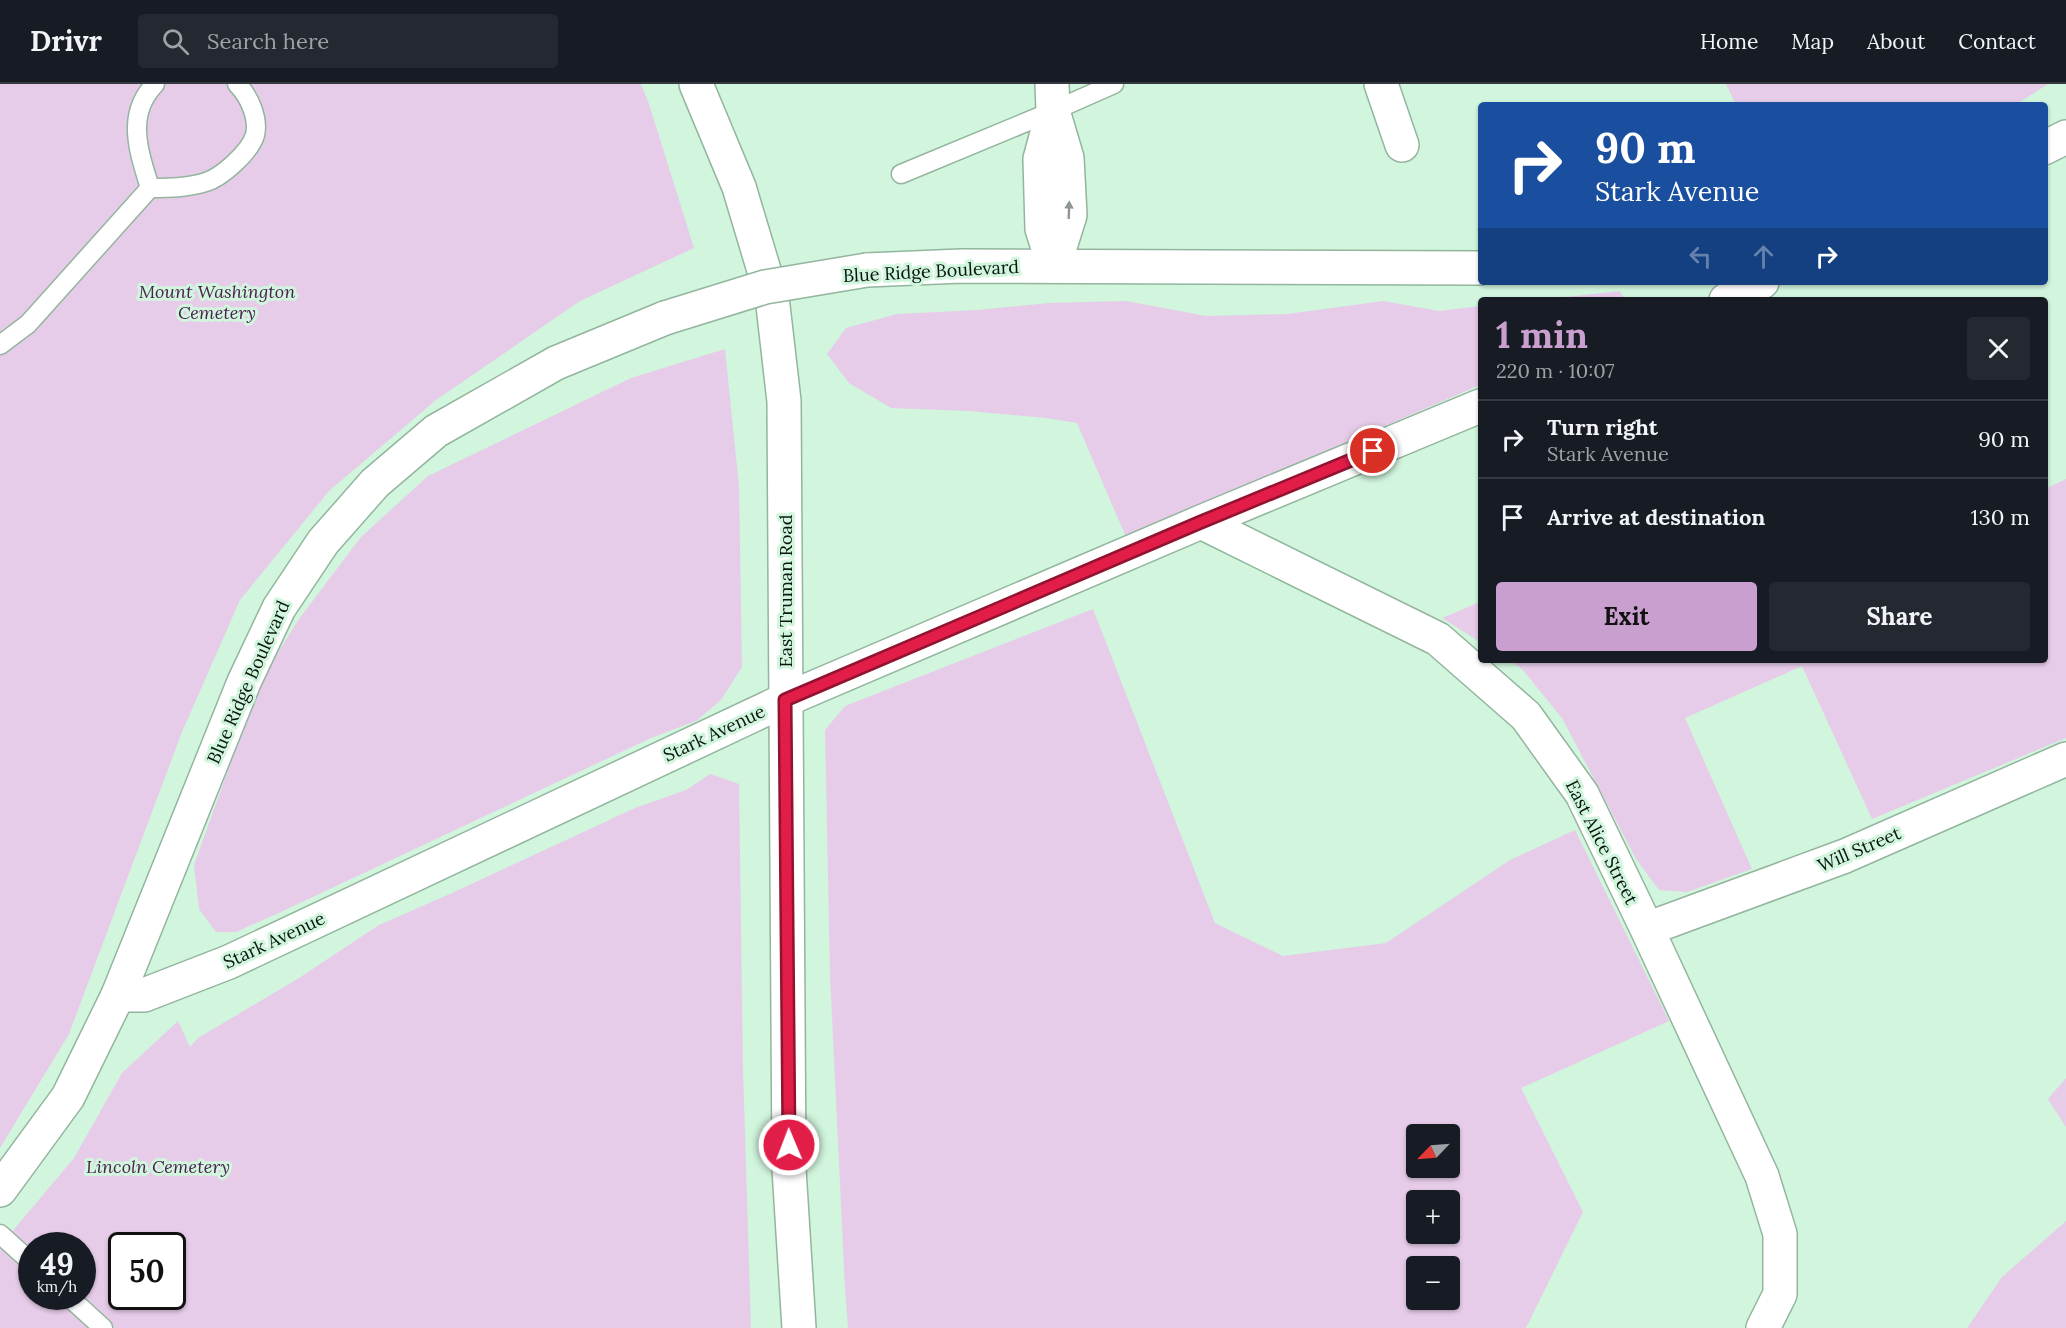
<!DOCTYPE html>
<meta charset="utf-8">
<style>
:root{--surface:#171b24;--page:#242831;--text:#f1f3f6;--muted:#9ea1a6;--line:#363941;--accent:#c99fd0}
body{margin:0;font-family:Lora,serif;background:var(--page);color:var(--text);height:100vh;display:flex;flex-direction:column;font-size:22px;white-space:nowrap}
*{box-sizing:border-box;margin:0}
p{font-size:20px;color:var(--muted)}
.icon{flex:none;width:33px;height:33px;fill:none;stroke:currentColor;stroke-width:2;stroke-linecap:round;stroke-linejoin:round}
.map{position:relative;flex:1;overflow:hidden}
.panel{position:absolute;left:1478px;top:213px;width:570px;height:366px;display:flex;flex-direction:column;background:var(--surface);border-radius:6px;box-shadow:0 2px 4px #0004}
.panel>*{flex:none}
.guide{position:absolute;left:1478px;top:18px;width:570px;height:183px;border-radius:6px;box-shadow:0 2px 4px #0004;background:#1a4fa0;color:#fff;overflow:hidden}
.needle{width:39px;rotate:245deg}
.buttons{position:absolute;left:1406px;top:1040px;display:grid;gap:12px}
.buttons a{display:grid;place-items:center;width:54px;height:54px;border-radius:6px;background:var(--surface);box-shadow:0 2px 4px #0004;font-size:30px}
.speed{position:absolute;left:18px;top:1148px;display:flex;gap:12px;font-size:30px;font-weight:700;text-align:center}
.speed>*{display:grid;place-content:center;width:78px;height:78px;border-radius:50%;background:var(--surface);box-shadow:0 2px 4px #0004;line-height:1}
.speed small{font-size:15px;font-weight:400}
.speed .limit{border:3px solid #111;border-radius:9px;background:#fff;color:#111}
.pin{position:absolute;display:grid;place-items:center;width:51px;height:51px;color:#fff;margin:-26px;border:3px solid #fff;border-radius:50%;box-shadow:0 2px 6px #0007}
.me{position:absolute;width:66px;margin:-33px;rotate:359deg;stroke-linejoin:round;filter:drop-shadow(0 0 4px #0008)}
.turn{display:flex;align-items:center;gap:21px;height:126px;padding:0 18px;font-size:27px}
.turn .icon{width:78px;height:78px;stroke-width:2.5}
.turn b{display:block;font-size:42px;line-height:51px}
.lanes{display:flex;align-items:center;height:57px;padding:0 18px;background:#0003;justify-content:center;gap:30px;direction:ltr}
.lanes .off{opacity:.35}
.round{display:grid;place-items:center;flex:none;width:63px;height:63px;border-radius:6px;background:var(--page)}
.overview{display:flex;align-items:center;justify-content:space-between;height:102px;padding:0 18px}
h1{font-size:36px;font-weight:700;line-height:45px;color:var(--accent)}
.primary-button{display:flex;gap:12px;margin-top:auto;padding:12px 18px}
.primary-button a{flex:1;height:69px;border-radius:6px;background:var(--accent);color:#111;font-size:24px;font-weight:700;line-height:69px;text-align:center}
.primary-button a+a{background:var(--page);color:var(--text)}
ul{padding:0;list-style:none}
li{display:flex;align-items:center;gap:18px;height:78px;padding:0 18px;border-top:2px solid var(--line)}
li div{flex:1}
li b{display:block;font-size:22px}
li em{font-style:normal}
header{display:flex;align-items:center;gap:36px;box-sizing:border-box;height:84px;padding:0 30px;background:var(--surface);border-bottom:2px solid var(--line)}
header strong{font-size:28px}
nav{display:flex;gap:33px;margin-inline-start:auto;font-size:21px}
.search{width:420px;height:54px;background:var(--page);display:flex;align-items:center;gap:15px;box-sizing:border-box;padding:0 21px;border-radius:6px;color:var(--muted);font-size:22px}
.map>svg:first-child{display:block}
.green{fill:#e7cce9;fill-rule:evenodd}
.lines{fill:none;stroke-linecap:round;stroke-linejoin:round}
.lane-casing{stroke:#93b59e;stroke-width:21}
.street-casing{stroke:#93b59e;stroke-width:36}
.secondary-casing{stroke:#93b59e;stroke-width:36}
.lane{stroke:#fff;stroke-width:18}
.street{stroke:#fff;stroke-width:33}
.secondary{stroke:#fff;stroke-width:33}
.secondary-bridge-casing{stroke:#93b59e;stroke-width:36;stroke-linecap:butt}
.secondary-bridge{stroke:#fff;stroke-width:33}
.oneway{fill:#909693}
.route-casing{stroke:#92132f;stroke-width:15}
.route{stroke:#e11d48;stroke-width:10}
.labels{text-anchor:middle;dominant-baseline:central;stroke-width:6;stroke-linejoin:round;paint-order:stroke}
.street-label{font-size:18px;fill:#09160e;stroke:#d1f5dd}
.park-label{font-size:18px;font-style:italic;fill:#4b2150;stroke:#d1f5dd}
</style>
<header>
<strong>Drivr</strong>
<div class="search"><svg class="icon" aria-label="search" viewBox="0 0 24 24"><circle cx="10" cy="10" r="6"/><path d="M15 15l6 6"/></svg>Search here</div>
<nav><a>Home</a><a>Map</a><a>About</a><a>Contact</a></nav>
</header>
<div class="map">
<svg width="2066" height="1244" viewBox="0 0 2066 1244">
<rect width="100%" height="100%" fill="#d1f5dd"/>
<path class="green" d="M0,0H641L649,20L694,164L580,217L436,316L329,407L240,516L182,648L69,950L0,1064Z
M1726,0H2048L2015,21H1736Z
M1620,207L1625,216H1538Z
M1126,217L1206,232L1287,230L1383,217L1439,227L1480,222V301L1126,453L1077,339L1046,334L968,327L891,324L849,299L827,270L846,244L897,230L978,226L1049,219Z
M725,265L739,402L742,583L721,616L696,637L651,654L283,827L236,848H216L199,825L194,781L260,597L299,535L361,453L428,392L631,294Z
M2066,395V654L1872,735L1802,582L1685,634L1752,785L1687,808L1659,806L1636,775L1562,634L1522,585L1509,576H2044L2045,405Z
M1480,518V558L1442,534Z
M1093,525L1215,839L1283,872L1386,859L1510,776L1575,746L1669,937L1521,1004L1583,1128L1526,1244H848L845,1205L830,891L825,646L845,622ZM1416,1050H1449V1083H1416ZM1416,1116H1449V1149H1416ZM1416,1182H1449V1215H1416Z
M710,690L739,700L743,985L751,1244H0V1162L74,1074L122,989L178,937L190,963L198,954L299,894L379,841L452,809L635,724L686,706ZM32,1161H82V1212H32ZM122,1161H172V1212H122Z
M2066,994V1043L2048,1015Z
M2066,1137V1244H1967L2002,1193Z"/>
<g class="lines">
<g class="lane-casing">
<path id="lane" d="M901,90L1053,27L1114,0
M150,104C139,68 125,31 155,0
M0,261L28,240L150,104C169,104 187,104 206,98C222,93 250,68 255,51C259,34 249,12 237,0
M0,1150L32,1179
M68,1212L103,1244"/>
</g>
<g class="street-casing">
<path id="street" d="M1052,0L1053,27L1067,74L1070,131L1054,182
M1381,0L1402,61
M1053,27L1040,75L1042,145L1054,182
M1726,216L1762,198
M1201,438L1438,555L1526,632L1582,710L1647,845L1762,1092L1780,1150V1210L1763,1244
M1647,845L1845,772L2066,675
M118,911H144L229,878L785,616L1201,438L1480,322"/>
</g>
<g class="secondary-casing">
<path id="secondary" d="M696,0L739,103L772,213L784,317L789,1085L799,1244
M2044,64L2066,53
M867,186L961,182L1480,184
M0,1106L68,1013L118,911L244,598L279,524L323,458L375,399L436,347L556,279L665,234"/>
</g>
<use href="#lane" class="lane"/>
<use href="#street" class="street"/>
<use href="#secondary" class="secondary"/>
<g class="secondary-bridge-casing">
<path id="secondary-bridge" d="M665,234L765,203L867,186"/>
</g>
<use href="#secondary-bridge" class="secondary-bridge"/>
</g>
<defs><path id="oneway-solid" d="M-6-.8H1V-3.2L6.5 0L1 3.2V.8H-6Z" transform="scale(1.5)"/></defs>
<use class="oneway" href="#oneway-solid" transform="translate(1069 126) rotate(-88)"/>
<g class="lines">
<g class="route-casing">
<path id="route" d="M789,1061L785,616L1201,438L1373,367"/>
</g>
<use href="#route" class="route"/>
</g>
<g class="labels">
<g class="street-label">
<text transform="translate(931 187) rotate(-3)">Blue Ridge Boulevard</text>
<text transform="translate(785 507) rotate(-90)">East Truman Road</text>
<text transform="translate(248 598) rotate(-66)">Blue Ridge Boulevard</text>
<text transform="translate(714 649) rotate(-25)">Stark Avenue</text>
<text transform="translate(1602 758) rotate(63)">East Alice Street</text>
<text transform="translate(1859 765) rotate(-23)">Will Street</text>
<text transform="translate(274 856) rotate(-25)">Stark Avenue</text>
</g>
<g class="park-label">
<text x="217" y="207">Mount Washington<tspan x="217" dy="21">Cemetery</tspan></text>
<text x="158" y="1082">Lincoln Cemetery</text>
</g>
</g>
</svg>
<div class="buttons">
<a><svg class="needle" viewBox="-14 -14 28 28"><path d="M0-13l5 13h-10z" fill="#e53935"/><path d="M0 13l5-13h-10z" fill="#9ea1a6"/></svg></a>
<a>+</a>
<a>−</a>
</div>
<div class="speed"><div>49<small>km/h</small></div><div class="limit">50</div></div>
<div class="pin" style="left:1373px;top:367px;background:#d93025"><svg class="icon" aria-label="arrive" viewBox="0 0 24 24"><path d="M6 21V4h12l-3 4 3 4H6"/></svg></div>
<svg class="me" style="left:789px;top:1061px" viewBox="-20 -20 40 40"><circle r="17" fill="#e11d48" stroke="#fff" stroke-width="3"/><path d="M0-11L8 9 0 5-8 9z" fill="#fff"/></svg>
<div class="guide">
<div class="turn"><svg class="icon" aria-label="right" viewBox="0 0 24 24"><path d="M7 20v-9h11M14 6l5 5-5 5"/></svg><div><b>90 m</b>Stark Avenue</div></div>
<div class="lanes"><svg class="icon off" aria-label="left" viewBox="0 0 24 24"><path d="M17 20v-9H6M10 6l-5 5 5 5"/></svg><svg class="icon off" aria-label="ahead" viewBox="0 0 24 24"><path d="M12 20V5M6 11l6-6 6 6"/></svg><svg class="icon" aria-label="right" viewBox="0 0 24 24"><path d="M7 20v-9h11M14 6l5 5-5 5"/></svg></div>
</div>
<section class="panel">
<div class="overview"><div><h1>1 min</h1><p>220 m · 10:07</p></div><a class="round"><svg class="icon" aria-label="close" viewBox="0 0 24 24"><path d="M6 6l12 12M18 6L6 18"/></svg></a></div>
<ul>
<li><svg class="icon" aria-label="right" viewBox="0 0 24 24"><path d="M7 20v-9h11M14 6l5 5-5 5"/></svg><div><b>Turn right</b><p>Stark Avenue</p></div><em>90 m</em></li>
<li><svg class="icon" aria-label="arrive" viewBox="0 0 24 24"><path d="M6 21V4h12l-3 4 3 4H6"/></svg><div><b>Arrive at destination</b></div><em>130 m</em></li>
</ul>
<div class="primary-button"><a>Exit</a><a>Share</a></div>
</section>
</div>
